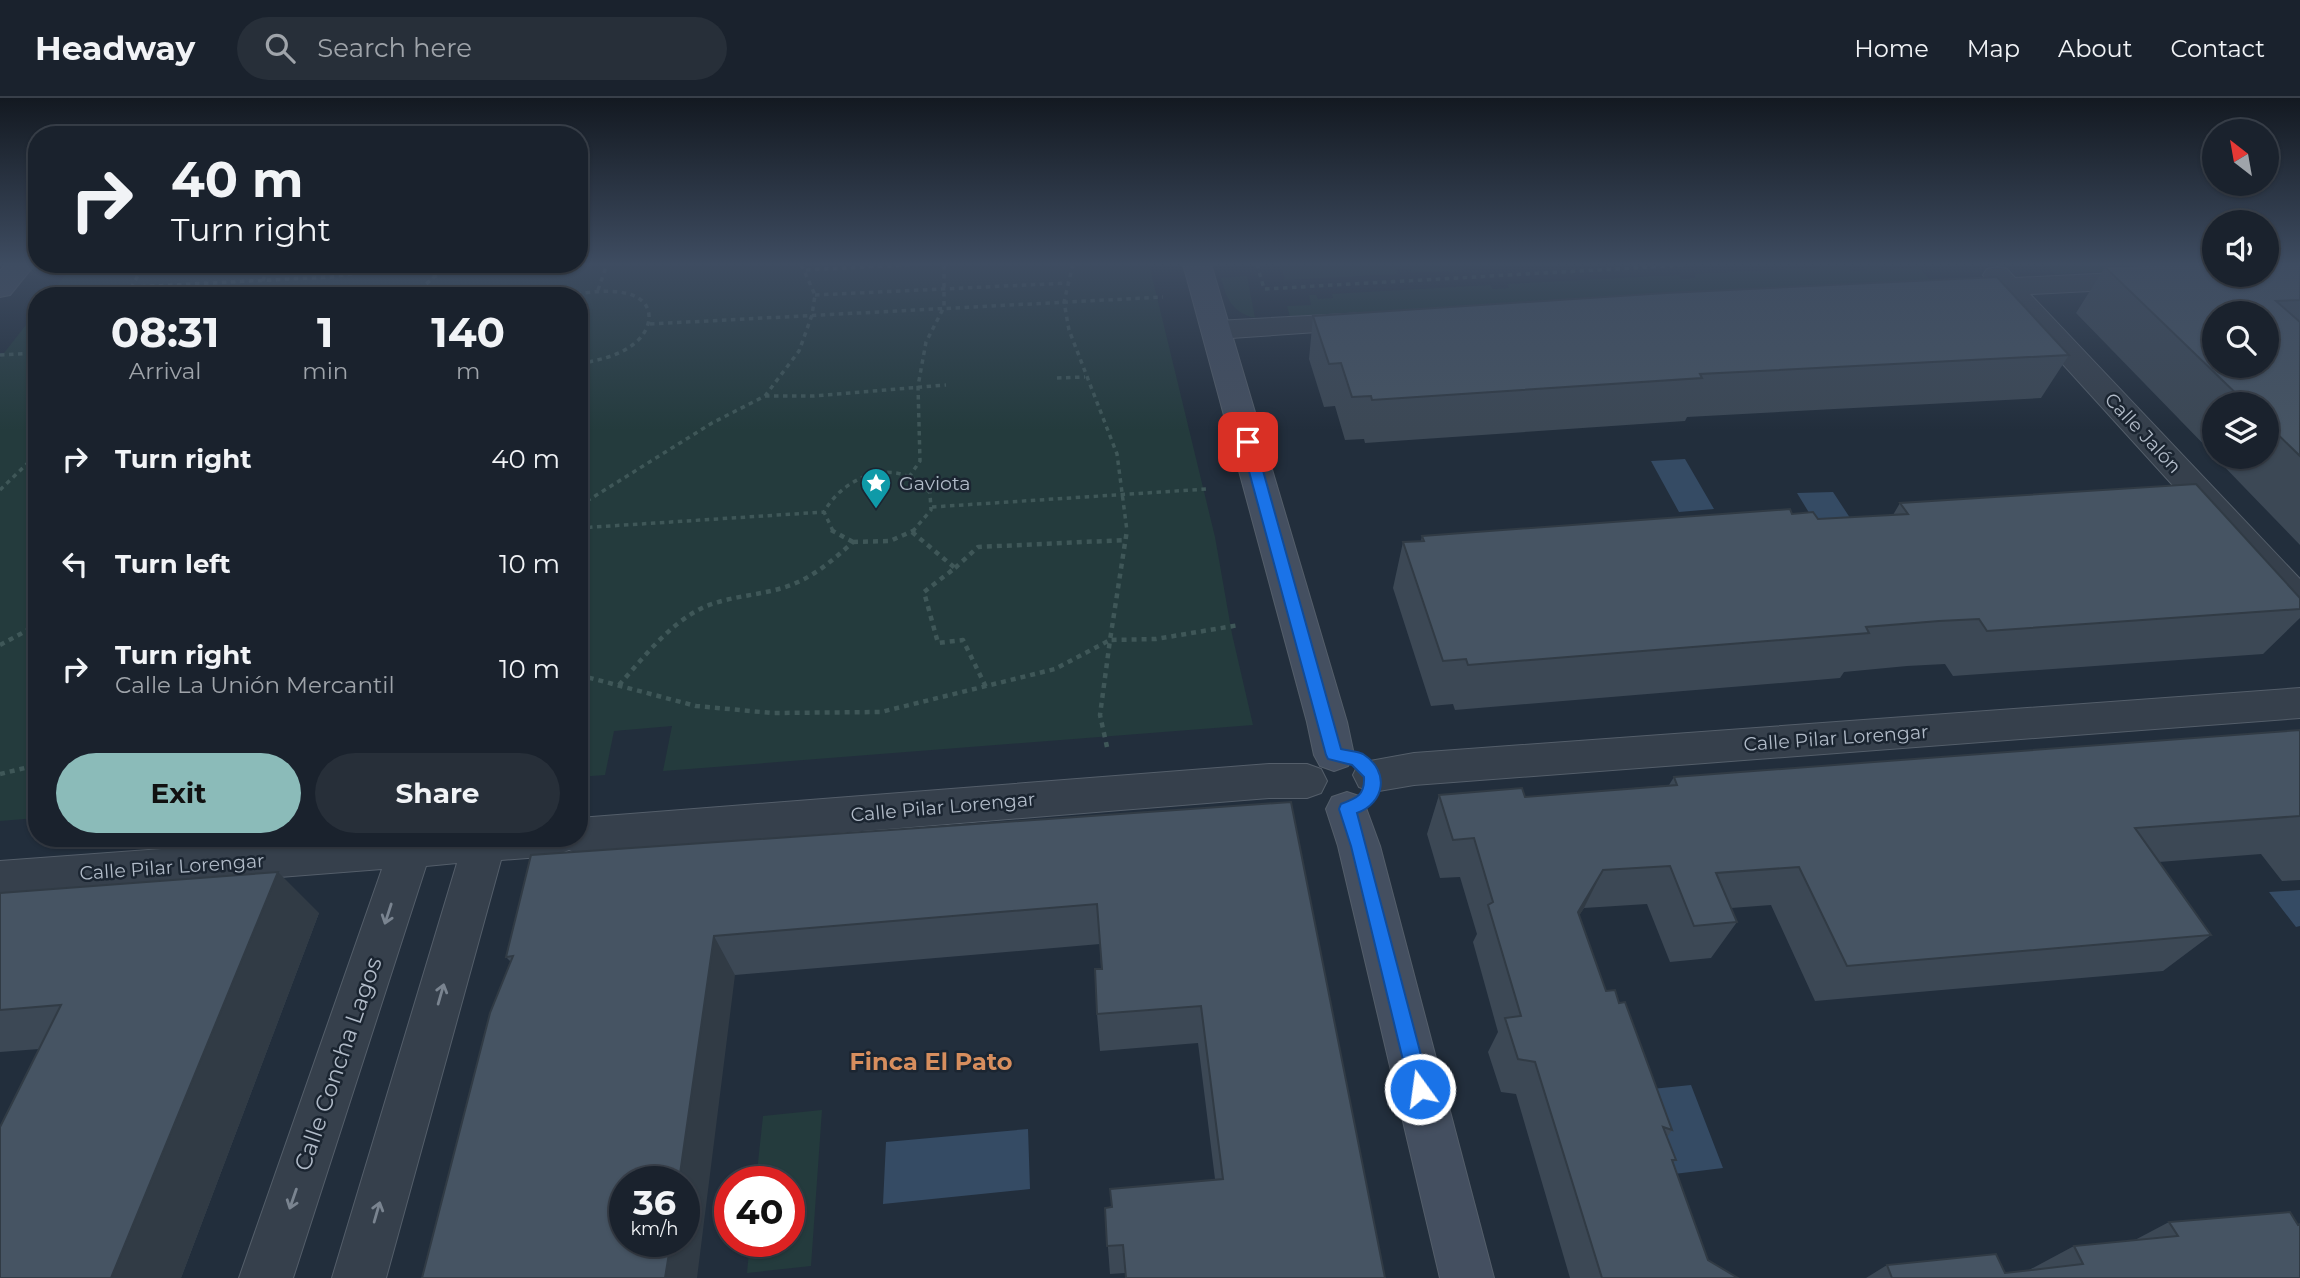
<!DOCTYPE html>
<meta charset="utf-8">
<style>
:root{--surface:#1a222d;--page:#272f39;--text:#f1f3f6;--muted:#9fa4aa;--line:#383f49;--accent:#8bbbb9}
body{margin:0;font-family:Montserrat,sans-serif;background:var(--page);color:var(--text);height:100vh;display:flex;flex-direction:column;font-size:26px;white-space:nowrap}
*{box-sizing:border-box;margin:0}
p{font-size:23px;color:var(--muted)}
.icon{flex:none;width:38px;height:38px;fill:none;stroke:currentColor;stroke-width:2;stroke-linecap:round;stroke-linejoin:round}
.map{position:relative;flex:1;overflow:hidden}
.side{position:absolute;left:28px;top:189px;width:560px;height:560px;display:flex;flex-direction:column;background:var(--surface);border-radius:28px;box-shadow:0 2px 5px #0004,0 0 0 2px var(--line)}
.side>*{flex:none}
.top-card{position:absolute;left:28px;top:28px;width:560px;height:147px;border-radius:28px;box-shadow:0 2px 5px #0004,0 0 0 2px var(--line);background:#1a222d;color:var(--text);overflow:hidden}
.needle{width:46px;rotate:329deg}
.buttons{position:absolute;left:2202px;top:21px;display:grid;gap:14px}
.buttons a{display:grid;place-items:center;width:77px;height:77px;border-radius:50%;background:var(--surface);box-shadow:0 2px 5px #0004,0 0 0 2px var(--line);font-size:35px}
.speed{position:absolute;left:609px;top:1068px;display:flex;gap:14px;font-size:35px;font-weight:700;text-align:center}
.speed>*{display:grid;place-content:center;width:91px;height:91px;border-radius:50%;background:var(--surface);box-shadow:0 2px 5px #0004,0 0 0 2px var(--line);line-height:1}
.speed small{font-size:18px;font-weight:400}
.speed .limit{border:10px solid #d22;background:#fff;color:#111}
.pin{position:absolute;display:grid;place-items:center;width:60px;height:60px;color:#fff;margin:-30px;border-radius:14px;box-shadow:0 4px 10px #0006}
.me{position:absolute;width:77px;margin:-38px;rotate:346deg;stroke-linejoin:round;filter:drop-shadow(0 0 5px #0008)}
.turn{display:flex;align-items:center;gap:24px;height:147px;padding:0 28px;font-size:32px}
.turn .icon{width:91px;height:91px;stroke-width:2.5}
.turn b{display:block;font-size:49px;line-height:60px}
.eta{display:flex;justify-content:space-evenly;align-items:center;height:119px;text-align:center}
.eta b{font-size:42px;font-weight:700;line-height:49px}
.cta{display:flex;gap:14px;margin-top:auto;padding:14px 28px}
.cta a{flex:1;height:80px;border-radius:42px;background:var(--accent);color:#111;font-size:28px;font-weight:700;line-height:80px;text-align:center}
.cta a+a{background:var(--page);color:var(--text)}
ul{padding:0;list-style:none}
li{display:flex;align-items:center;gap:21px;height:105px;padding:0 28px}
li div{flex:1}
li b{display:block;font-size:26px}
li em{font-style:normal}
header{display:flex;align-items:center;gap:42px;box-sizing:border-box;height:98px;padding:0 35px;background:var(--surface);border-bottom:2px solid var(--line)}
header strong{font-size:33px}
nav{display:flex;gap:38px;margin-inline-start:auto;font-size:24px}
.search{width:490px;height:63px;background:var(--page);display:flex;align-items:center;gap:18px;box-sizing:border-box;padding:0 24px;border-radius:38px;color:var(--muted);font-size:26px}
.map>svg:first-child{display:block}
.green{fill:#243b3d}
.water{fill:#354b64}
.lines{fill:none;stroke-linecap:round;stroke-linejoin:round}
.street-casing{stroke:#545e6a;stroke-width:2}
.secondary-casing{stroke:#545e6a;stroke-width:2}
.path-far1{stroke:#3f5758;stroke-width:3.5;stroke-dasharray:4.5 4.5;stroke-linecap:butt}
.path{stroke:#3f5758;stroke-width:4.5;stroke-dasharray:5 5;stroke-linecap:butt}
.street{fill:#36404c;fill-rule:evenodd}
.secondary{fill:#444f60;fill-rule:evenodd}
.wall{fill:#3c4855}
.shaded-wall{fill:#313b45}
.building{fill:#465463;stroke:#313b45;stroke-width:2;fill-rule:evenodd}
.oneway{stroke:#7a8490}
.route{fill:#1a73e8;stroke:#114b97;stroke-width:2}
.labels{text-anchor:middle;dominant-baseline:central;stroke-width:5;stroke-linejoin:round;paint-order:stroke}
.street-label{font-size:19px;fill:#b1bbc8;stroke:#1b2531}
.poi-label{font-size:19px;fill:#b1bbc8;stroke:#1b2531;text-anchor:start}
.near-street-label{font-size:23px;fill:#b1bbc8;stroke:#1b2531}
.near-neighbourhood-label{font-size:24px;font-weight:bold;fill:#d78e5e;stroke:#1b2531}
</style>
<header>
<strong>Headway</strong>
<div class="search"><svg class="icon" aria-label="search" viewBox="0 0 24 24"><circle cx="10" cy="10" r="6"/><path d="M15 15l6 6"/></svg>Search here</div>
<nav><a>Home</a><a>Map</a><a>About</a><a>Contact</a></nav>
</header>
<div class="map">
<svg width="2300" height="1180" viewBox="0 0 2300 1180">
<rect width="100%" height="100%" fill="#222e3c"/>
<path class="green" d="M74,166H1149L1215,439L1232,536L1253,627L663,673L672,628L614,633L605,677L579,679V198H49Z
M1280,166H1565L1412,175L1410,171L1395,172L1397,176L1285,182Z
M1877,166L1882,172L1919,169L1931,184L1290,219L1287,208L1311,207L1309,197H1316L1318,201L1333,200L1332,196L1490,187L1493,191L1509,190L1507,186L1679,177L1681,181L1696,180L1694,176L1847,168L1852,173L1867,172L1863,167Z
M2045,166H2214V168L2055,176Z
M1247,178L1255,220C1232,214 1227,202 1221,180Z
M37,213V720L0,723V260Z
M822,1012L811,1168L747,1175L750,1143H789V1083H756L763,1018Z"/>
<path class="water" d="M1685,361L1714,411L1679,414L1651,363Z
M1833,394L1856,429L1819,431L1797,395Z
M2300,792V828L2296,829L2269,794Z
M1691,987L1723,1070L1674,1076L1642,992Z
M1028,1031L1030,1091L883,1106L886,1044Z"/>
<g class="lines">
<g class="street-casing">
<path id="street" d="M1997,169L2007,171L2015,180L2214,170V177H2260L2256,183L2246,185L2030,196L2300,481V517L2287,513L2000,197L1952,199L1942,197L1938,191L1942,185L1986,181L1983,177L1987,171Z
M1365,215L1375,218L1380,224L1375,230L1216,241L1206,238L1201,232L1206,226L1216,223Z
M2300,590V620L1414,687L1373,694L1359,689L1353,677L1359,665L1414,655Z
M1269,666H1307L1321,671L1327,683L1321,695L1307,700H1269L579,756L569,752L554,758L501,762L386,1180H332L457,765L426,768L293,1180H239L382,771L0,801V763L310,740H579V720Z"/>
</g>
<g class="secondary-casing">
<path id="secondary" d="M6,166H35L10,197L0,199V173Z
M1183,166H1211L1347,624L1354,657L1348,668L1334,673L1320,668L1314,657L1307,624Z
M1347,694L1362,699L1380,748L1494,1180H1440L1338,748L1326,711L1332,699Z"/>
</g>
<path class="path-far1" d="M1073,166L1064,204L1069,232L1117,356L1127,433
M1257,166L1264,191L1702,166
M418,167L434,179
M806,172L925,166
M263,183L268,166
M132,189L330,179L418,167
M598,192L607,166
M815,197L1069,185
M127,198L144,166
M413,198L434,179L462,166
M568,198C589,193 646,185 649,217C650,227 643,239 635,245C620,258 598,262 579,266
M650,226L1163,199
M0,257L37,255
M1057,280L1085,279
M765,298H814L946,287
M909,379L920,363L918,288L926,244L944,209V166
M0,392L37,356
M579,408L712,325L765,298L799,253L812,217L815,197L801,166
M932,409L1207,391
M579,430L824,414
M833,433L824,414C845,376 899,357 930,395L931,412L913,433"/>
<path class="path" d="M831,432L853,444
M912,434L955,470L924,494L938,545L963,542L986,589
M853,444L890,443L915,432
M955,470L978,449L1126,442
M0,547L37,527
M579,577L696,608L772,615L881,614L1055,571L1110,542L1127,432
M619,587C644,559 668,527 702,510C730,497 762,498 791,487C815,478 834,461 853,444
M1107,649L1100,617L1110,542L1156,541L1239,527
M0,676L37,667"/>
<use href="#street" class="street"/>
<use href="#secondary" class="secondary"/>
</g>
<path class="wall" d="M2300,166V447L2215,359H2266V306H2214V357L2076,215L2105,169Z
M1313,218L2069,257L2041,300L1687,319L1685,323L1365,345L1364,341L1345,342L1335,308L1324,309L1309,261Z
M1900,405L2300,500V520L2263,556L1953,578L1945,566L1907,568L1844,574L1840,580L1455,612L1453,606L1431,608L1393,490L1403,444L1421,443L1422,438L1792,416L1818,421L1893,417Z
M2300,632V782L2282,783L2261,756L2159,764L2211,837L2163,873L1815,903L1771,807L1731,810L1737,824L1711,860L1670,864L1647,806L1584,810L1579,817L1606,893L1619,905L1672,1032L1667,1039L1676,1062L1673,1065L1708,1162L1738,1180H1570L1516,996L1501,994L1488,954L1498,934L1473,844L1477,836L1460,779L1440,780L1427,736L1439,697L1525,699L1669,687L1674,679Z
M1291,704L1385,1180H1125V1175L1110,1176L1105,1110L1215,1081L1198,945L1100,953L1097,916L1101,871L1100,846L735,877L511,864L506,859Z
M0,795L319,815L181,1180H0L39,951L0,954Z
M2169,1124L2298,1127L2300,1180H1866L1887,1167L2005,1175L2029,1172L2074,1148L2133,1143Z"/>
<path class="shaded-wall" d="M1603,772L1584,810L1559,851L1578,814Z
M278,774L319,815L181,1180H111Z
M714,838L735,877L697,1180H665L671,1143H684V1083H679Z"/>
<path class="building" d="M2164,166H2214V177H2266V166H2300V202L2276,203L2300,224V358L2266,325V306H2247L2105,169ZM2214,215H2266V268H2214Z
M1997,179L2069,257L1700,276L1702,280L1372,302L1371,298L1352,299L1341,265L1329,266L1313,218L1666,195Z
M2196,386L2300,500V511L1987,533L1979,521L1939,523L1866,529L1869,535L1468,567L1466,561L1443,563L1403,444L1424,443L1422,438L1790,411L1792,416L1813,414L1818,421L1908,416L1900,405Z
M2300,632V718L2135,730L2211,837L1847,868L1799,769L1716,775L1737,824L1694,828L1670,768L1603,772L1578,814L1606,893L1615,892L1619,905L1625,904L1672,1032L1663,1029L1676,1062H1672L1708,1162L1738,1180H1602L1535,964L1518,961L1505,920L1521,918L1488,807L1493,804L1474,740L1453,742L1439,697L1522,690L1525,699L1677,687L1674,679Z
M1291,704L1385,1180H1126L1123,1147L1107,1148L1105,1110L1112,1109L1110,1091L1223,1081L1201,908L1097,916L1095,871H1102L1097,806L714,838L679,1083H625V1143H671L665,1180H422L490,915L513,858L506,859L531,757Z
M278,774L111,1180H0V1029L61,907L0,912V795Z
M2290,1114L2298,1127L2300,1126V1180H1892L1887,1167L1996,1156L2005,1175L2083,1166L2074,1148L2178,1138L2169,1124Z"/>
<defs><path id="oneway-shaft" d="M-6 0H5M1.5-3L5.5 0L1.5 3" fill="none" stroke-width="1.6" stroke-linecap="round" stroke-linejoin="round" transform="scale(1.75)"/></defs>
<g class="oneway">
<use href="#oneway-shaft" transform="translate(388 816) rotate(108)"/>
<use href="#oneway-shaft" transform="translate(441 896) rotate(-74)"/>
<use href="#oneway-shaft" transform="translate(293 1101) rotate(109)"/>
<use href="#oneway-shaft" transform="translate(377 1114) rotate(-74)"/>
</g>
<linearGradient id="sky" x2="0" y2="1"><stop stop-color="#131921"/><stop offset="0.5" stop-color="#3e4c61"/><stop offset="1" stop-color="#3e4c61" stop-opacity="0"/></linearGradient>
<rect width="2300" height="332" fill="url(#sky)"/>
<path class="route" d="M1248,340L1255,344L1341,651C1348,653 1357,653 1363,656C1390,673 1385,705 1357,715L1430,991L1427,998L1420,1001L1413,998L1410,991L1351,748L1339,711L1341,706C1357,700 1365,697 1364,679L1352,667L1328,661L1326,657L1241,344Z"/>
<defs>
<g id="sight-pin" transform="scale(1.575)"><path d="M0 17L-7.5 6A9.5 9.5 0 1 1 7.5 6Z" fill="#0f9aa8" stroke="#1b2531"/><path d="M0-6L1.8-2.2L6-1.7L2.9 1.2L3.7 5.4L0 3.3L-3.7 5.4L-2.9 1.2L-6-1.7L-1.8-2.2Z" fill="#fff"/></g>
</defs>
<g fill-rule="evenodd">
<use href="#sight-pin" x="876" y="385"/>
</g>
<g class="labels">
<g class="street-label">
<text transform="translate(2143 335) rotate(47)">Calle Jalón</text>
<text transform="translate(1836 640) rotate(-4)">Calle Pilar Lorengar</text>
<text transform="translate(943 709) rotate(-5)">Calle Pilar Lorengar</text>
<text transform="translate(172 769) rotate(-4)">Calle Pilar Lorengar</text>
</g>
<g class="poi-label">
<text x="899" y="385">Gaviota</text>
</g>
<g class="near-street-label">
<text transform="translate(338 966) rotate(-71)">Calle Concha Lagos</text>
</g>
<g class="near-neighbourhood-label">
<text x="931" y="963">Finca El Pato</text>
</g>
</g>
</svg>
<div class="buttons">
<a><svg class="needle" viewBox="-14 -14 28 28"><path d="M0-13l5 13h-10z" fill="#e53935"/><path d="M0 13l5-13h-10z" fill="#9fa4aa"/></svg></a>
<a><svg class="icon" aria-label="sound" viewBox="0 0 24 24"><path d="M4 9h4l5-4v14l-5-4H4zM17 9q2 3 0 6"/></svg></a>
<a><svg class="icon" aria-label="search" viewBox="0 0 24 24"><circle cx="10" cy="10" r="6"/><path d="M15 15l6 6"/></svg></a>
<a><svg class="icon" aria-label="layers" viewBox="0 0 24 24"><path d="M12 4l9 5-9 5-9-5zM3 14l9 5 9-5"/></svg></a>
</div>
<div class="speed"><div>36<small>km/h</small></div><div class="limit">40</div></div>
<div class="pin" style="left:1248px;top:344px;background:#d93025"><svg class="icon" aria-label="arrive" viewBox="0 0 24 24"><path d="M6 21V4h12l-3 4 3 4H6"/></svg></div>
<svg class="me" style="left:1420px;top:991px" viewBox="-20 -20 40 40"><circle r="17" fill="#1a73e8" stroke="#fff" stroke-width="3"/><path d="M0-11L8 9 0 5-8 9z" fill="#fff"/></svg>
<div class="top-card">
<div class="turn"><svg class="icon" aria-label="right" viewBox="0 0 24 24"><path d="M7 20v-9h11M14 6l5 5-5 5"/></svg><div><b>40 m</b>Turn right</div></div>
</div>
<section class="side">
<div class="eta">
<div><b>08:31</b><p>Arrival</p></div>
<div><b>1</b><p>min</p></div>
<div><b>140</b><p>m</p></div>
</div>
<ul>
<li><svg class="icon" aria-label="right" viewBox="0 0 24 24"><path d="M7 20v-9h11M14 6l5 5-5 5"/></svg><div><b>Turn right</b></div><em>40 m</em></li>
<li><svg class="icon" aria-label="left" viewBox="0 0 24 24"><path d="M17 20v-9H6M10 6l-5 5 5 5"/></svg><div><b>Turn left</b></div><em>10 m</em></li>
<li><svg class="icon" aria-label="right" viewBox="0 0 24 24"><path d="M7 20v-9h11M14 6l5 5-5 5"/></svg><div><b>Turn right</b><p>Calle La Unión Mercantil</p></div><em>10 m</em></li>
</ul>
<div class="cta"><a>Exit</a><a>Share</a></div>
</section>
</div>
